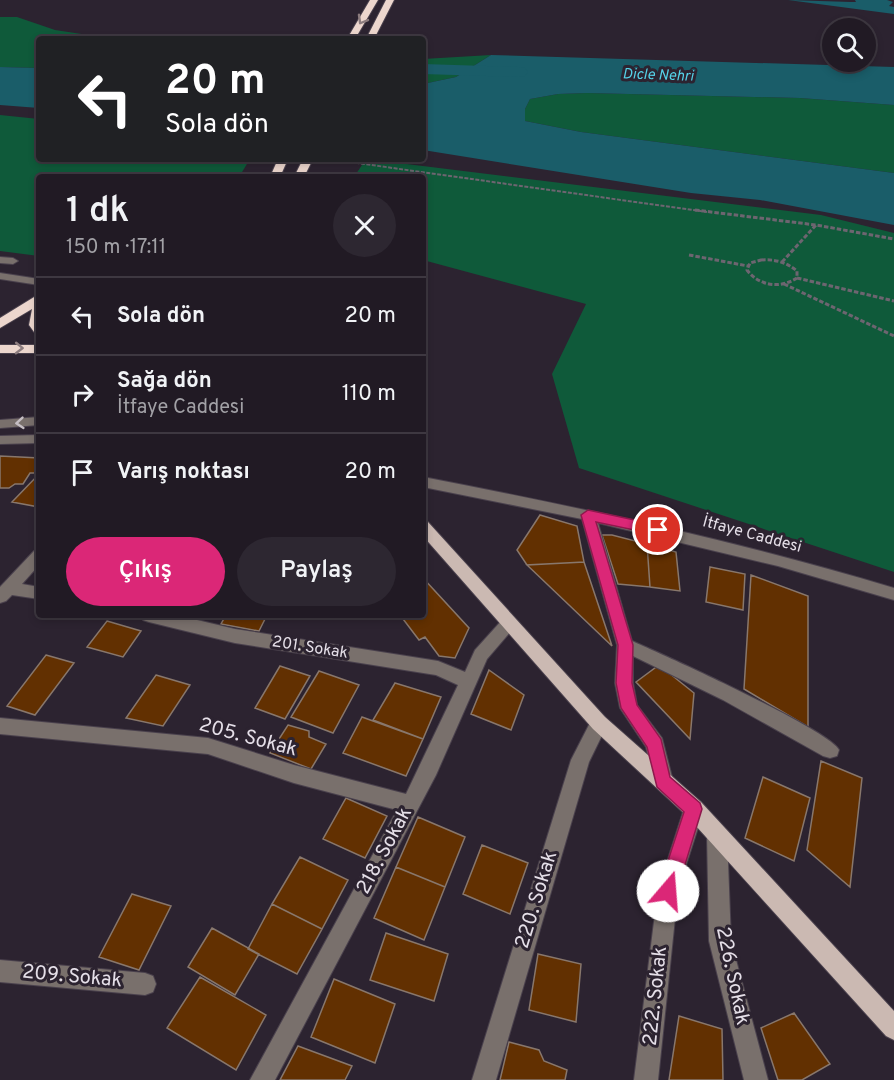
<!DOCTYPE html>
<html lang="tr">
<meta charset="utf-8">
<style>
:root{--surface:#211a24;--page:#2d2731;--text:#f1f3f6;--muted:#a2a1a6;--line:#3e3841;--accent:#db2777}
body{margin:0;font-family:Overpass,sans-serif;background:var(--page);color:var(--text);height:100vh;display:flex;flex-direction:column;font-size:22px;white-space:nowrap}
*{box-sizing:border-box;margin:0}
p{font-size:20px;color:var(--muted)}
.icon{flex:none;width:33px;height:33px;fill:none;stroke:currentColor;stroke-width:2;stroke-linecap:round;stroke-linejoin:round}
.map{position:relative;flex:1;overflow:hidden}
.details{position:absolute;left:36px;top:174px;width:390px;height:444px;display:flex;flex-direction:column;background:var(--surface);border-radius:6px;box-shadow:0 3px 9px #0003,0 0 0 2px var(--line)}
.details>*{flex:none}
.guide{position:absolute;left:36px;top:36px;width:390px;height:126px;border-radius:6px;box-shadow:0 3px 9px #0003,0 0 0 2px var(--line);background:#202124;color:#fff;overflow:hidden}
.controls{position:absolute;left:822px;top:18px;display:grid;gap:12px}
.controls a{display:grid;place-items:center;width:54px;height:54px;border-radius:50%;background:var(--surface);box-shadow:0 3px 9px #0003,0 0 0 2px var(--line);font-size:30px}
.pin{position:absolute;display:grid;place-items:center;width:51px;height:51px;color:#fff;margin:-26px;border:3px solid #fff;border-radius:50%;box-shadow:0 2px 6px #0007}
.me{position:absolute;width:66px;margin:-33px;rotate:18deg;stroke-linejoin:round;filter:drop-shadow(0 0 4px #0008)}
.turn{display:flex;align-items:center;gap:21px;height:126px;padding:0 30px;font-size:27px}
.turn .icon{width:78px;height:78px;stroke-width:2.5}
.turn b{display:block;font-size:42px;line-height:51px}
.round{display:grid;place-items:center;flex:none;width:63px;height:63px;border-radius:32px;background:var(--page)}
.headline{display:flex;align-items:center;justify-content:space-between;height:102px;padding:0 30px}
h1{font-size:36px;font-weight:600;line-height:45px}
.button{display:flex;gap:12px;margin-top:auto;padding:12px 30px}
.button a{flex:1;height:69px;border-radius:36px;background:var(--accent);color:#fff;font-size:24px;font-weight:600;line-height:69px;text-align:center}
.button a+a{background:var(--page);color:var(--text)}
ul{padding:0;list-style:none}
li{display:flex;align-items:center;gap:18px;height:78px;padding:0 30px;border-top:2px solid var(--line)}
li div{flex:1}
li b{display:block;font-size:22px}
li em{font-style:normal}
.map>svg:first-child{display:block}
.green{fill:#0f5a3a}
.water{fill:#1a5d69}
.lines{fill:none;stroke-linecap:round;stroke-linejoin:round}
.river{fill:#1a5d69;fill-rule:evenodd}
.building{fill:#623001;stroke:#88776c;stroke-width:1.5}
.minor-casing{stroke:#4a414d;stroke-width:2}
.major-casing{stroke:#4a414d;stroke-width:2}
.highway-casing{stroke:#4a414d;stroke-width:2}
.path-far1{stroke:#6d6570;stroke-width:2;stroke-dasharray:4 1.5;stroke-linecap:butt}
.path{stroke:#6d6570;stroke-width:3;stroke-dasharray:4.5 2;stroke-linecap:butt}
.minor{fill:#79706c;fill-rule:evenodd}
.major{fill:#cbb9b2;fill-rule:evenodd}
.highway{fill:#ecd6cd;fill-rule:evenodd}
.oneway{stroke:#8c7c7e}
.oneway2{stroke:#c5bec3}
.route{fill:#db2777;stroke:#8e194d;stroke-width:1.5}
.labels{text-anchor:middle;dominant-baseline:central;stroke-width:6;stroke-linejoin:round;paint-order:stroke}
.far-water-label{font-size:15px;font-style:italic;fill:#55d2e8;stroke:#2c2330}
.street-label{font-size:16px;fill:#e5dfe8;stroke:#2c2330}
.near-street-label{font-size:20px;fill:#e5dfe8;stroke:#2c2330}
</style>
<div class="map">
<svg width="894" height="1080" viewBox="0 0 894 1080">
<rect width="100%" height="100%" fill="#2c2330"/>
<path class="green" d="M0,17H17L55,30L115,39H39V68L0,67Z
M491,55L456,77L423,84V59Z
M587,93L800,98L894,105V173L581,132L525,121V109L530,99L558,94Z
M0,115L39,119V159H250L239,177H39V256L0,251Z
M366,159L821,215L894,233V572L579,468L552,374L586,304L423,260V177H354Z"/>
<path class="water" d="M788,0L851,2H856L855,0H887L893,2L889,6L894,7V14Z
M491,55L894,67V105L800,98L587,93L558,94L530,99L525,109V121L581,132L894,173V225L760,200L691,193L423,150V84L456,77Z
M0,67L39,68V108L0,105Z"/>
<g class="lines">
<path class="river" d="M423,64L519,67L525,68L528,72L525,76L519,77L423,74Z"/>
</g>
<path class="building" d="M0,456L39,458V469L36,473H30L23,484H15L9,488H0Z
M39,474V507L12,502Z
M540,515L577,526L584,562L527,565L517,550Z
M602,535H612L647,544L650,587L618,584Z
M647,544L676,552L680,591L650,587Z
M584,562L612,646L527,565Z
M710,567L745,574L743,610L706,602Z
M751,575L808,596V727L744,689Z
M423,578L469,628L455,658L439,656L425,637L419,640L400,615H423Z
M226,615H267L259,631L221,624Z
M107,621L141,631L123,657L87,647Z
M46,655L74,663L35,715L7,706Z
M659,665L694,693L690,739L636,682Z
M280,666L310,676L285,719L255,708Z
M489,670L524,695L511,730L471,714Z
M319,671L359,685L333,733L291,717Z
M156,675L190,685L163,726L126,718Z
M395,683L441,697L423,739L373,720Z
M362,717L423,739L406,776L343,753Z
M288,725L309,731V737L326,744L311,769L270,753Z
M821,761L862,778L850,887L807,850Z
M763,777L810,798L794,861L745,838Z
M346,798L387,816L365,858L323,839Z
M418,817L465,837L445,887L396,867Z
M482,845L528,863L510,914L463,894Z
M300,857L348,880L322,929L272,904Z
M396,867L445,887L424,940L374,918Z
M132,894L171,906L139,970L99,957Z
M272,904L322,929L297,974L248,949Z
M212,928L259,954L235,995L188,967Z
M386,933L448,954L434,1001L370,980Z
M538,954L581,964L576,1022L529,1010Z
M200,977L266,1015L236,1070L167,1028Z
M334,979L395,1004L375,1063L311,1037Z
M794,1013L830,1064L802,1080H778L761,1028Z
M679,1016L722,1029L723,1080H669Z
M509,1042L539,1050L544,1061L567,1070L565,1080H500Z
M298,1046L352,1066L345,1080H280Z"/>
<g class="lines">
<g class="minor-casing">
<path id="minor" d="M0,257L13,258L18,261L13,264L0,263Z
M0,273L39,279V285L0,279Z
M39,417V425L0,428V420Z
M39,435V443L0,444V436Z
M423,477C582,508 739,541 894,588V600L778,566L598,523L632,641C662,654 830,730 839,750L837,756L830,758L823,756L723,700L633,656V683L637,705L662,738L673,781L670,787L663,790L656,787L646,747L620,708L615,683L617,645L582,519L423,487Z
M39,549V565L22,584L39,587V599L12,595L6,601L0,603V587L34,551Z
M141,615H176L235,629L438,661L465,672L475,650L503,619L509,617L515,619L517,624L487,659L436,775L275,1080H250L397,810L294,783L208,754L0,734V718L208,738L294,765L406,794L458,685L436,675L235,643L149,622L143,620Z
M599,715L605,717L608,723L589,762L496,1080H472L571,760L593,717Z
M694,800L701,802L704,809L678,890L658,1080H634L658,890L684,809L687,802Z
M717,825L724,828L727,835L731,941L768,1080H744L709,941L707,835L710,828Z
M0,960L145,973L153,976L156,984L153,992L145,995L0,982Z"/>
</g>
<g class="major-casing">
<path id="major" d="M423,521L428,522L605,717L701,802L894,1011V1040L886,1036L687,816L593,729L423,536Z"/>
</g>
<g class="highway-casing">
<path id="highway" d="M370,0H378L355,39H347Z
M386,0H394L374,39H366Z
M278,159H288L280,177H270Z
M303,159H313L304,177H294Z
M39,294V333L34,332L29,325L32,309L0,328V318Z
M0,345H39V353H0Z"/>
</g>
<path class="path-far1" d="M350,162L707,212"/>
<path class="path" d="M695,210L816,225L894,239
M689,255L748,266
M761,260C775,259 786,262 797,271V278C780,289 759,286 747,270L750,263Z
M782,262L816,225
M797,278L894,301
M784,284L894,336"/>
<use href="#minor" class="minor"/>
<use href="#major" class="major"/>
<use href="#highway" class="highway"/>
</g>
<defs><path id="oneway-chevron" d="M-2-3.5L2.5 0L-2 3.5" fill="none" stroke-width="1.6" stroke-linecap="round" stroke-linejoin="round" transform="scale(1.5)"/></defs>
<g class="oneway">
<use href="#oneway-chevron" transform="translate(362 20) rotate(120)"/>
<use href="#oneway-chevron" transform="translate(19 348) rotate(1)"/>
</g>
<use class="oneway2" href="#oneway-chevron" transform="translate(20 423) rotate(175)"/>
<path class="route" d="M588,510L658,525L664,530L658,535L596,522L633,645L632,683L637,705L661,739L670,777L700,803L702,809L677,891L674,897L668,900L661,897L658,891L684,812L657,787L647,747L621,708L616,683L618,645L581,515Z"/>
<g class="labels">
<g class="far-water-label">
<text transform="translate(658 76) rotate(2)">Dicle Nehri</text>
</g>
<g class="street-label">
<text transform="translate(752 535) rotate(15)">İtfaye Caddesi</text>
<text transform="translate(310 648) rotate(9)">201. Sokak</text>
</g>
<g class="near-street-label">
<text transform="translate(248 738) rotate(15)">205. Sokak</text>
<text transform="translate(385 851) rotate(-62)">218. Sokak</text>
<text transform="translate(537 900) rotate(-73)">220. Sokak</text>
<text transform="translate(732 976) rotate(78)">226. Sokak</text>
<text transform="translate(72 977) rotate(5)">209. Sokak</text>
<text transform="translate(656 996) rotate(-84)">222. Sokak</text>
</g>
</g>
</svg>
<div class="controls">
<a><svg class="icon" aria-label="search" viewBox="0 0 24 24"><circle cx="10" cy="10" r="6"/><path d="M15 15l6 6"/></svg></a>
</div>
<div class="pin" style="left:658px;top:530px;background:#d93025"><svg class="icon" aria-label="arrive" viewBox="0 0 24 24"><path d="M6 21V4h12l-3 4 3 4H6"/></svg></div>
<svg class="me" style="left:668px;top:891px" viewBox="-20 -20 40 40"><circle r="19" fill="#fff"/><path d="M0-13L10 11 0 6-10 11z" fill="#db2777"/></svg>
<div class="guide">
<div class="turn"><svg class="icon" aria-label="left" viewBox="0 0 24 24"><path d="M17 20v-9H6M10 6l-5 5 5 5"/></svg><div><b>20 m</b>Sola dön</div></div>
</div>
<section class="details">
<div class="headline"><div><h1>1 dk</h1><p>150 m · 17:11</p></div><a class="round"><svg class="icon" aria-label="close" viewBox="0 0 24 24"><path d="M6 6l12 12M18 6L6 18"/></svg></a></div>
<ul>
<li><svg class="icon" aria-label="left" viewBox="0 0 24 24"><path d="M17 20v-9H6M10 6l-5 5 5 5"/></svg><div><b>Sola dön</b></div><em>20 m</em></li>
<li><svg class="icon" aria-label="right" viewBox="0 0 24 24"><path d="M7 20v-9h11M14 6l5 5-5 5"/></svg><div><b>Sağa dön</b><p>İtfaye Caddesi</p></div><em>110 m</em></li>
<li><svg class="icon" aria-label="arrive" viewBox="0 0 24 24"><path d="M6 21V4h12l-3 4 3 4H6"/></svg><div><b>Varış noktası</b></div><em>20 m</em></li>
</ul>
<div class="button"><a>Çıkış</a><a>Paylaş</a></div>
</section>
</div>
